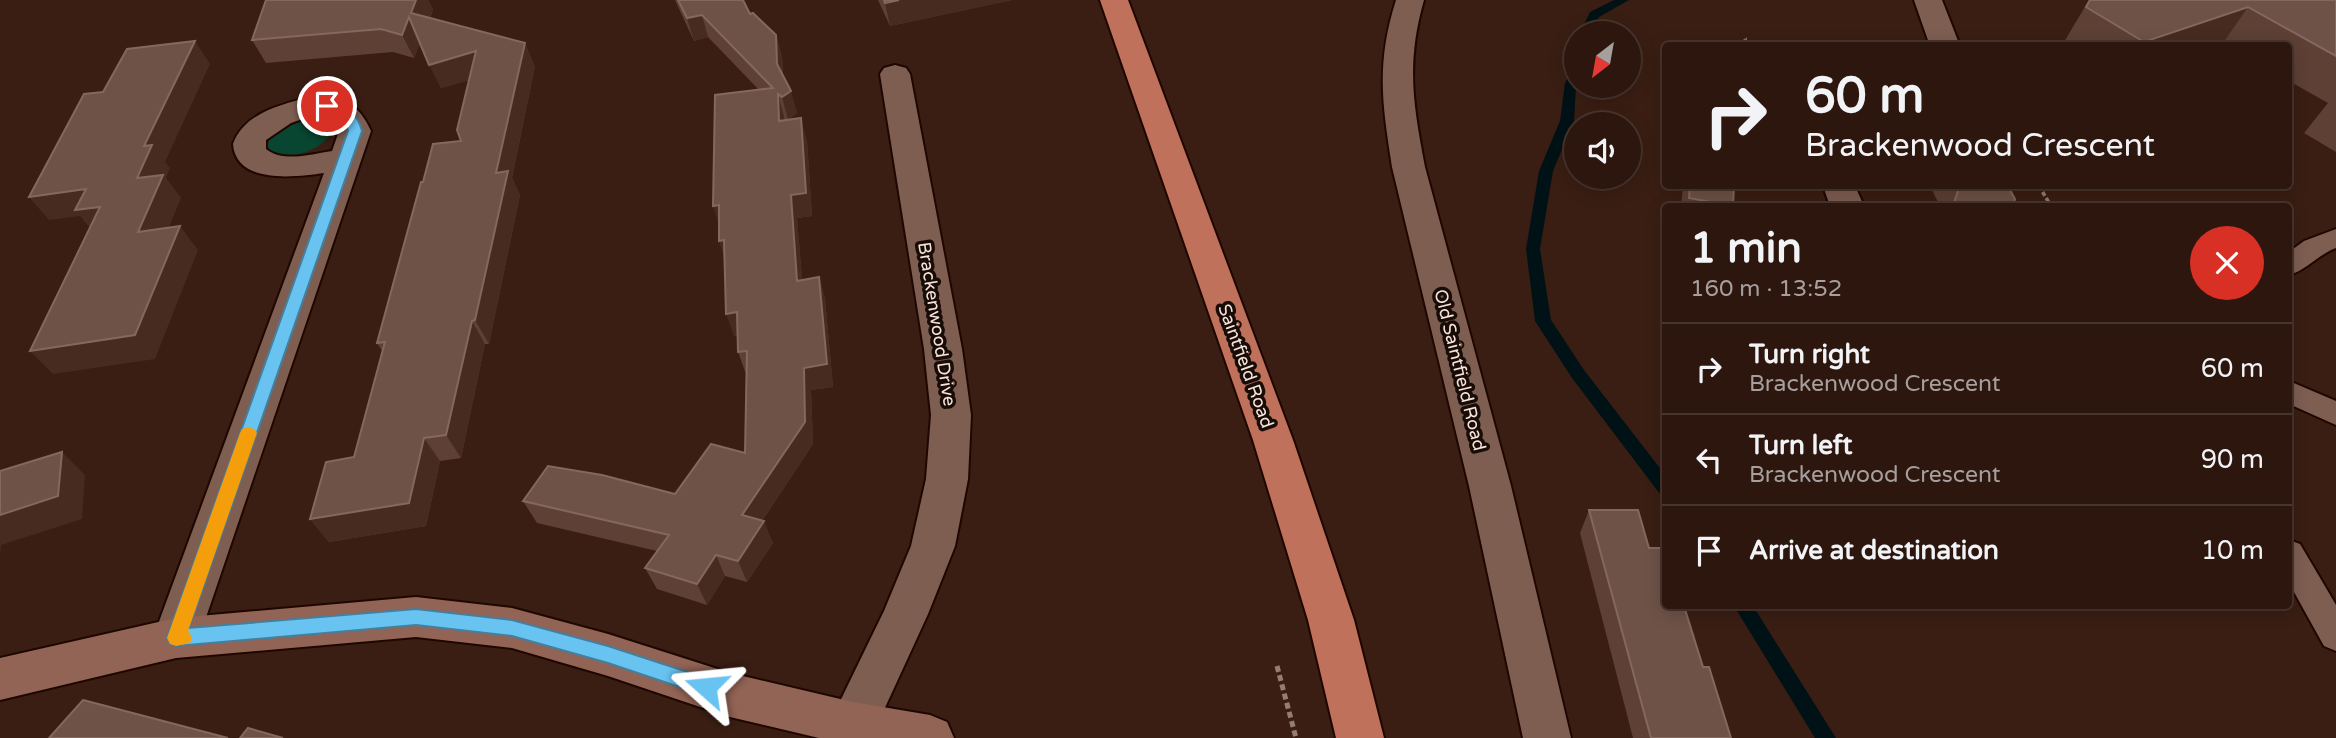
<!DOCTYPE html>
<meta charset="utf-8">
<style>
:root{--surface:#2c160e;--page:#341f17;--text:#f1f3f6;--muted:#a69f9e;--line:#48352e}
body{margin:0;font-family:"Varela Round",sans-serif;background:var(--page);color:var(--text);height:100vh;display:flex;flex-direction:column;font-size:26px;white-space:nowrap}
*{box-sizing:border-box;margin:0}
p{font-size:23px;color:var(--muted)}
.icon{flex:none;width:38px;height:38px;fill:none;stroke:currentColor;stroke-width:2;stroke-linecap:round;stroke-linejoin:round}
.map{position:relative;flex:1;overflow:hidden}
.details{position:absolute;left:1662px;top:203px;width:630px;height:406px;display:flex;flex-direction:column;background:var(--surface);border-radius:7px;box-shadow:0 4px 18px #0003,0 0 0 2px var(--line)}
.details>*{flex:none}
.guide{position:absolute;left:1662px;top:42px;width:630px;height:147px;border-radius:7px;box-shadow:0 4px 18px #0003,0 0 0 2px var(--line);background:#2c160e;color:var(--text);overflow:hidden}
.needle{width:46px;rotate:211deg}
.tools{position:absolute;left:1564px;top:21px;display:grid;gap:14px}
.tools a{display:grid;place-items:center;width:77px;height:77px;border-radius:50%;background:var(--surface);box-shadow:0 4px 18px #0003,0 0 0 2px var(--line);font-size:35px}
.pin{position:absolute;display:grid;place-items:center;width:60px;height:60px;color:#fff;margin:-30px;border:4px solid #fff;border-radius:50%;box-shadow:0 2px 7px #0007}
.me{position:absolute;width:77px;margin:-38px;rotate:288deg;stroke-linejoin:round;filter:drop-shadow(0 0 5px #0008)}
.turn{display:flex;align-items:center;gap:24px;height:147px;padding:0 28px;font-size:32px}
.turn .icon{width:91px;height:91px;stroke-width:2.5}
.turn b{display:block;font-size:49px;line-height:60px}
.round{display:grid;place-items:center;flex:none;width:74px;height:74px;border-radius:37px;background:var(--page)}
.summary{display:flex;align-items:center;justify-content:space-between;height:119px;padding:0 28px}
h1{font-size:42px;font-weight:800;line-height:52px}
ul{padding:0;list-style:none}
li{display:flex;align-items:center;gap:21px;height:91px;padding:0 28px;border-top:2px solid var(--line)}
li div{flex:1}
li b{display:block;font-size:26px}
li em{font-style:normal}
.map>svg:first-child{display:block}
.green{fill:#084631}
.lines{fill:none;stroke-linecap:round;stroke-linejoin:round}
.stream{fill:#001216;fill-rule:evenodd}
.lane-casing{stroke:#1f0701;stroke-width:4}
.street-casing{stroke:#1f0701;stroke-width:4}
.secondary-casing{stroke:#1f0701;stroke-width:4}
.highway-casing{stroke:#1f0701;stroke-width:4}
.path-far1{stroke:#957d74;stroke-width:3.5;stroke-dasharray:4.5 2.5;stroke-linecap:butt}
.path{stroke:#957d74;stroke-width:5;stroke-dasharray:6 3.5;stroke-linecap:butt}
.lane{fill:#7f5e52;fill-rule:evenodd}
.street{fill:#7f5e52;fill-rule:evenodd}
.secondary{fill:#926455;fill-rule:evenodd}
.highway{fill:#c0715b;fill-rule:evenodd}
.wall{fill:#5e4035}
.shaded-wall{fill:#482b20}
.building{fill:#6e5247;stroke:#84685e;stroke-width:2}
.route{fill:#69c3f1;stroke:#447f9d;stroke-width:2}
.slow{fill:#f59e0b}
.labels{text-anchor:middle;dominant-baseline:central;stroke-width:7;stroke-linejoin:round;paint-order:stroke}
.street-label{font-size:18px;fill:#f7e3dc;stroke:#180c07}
</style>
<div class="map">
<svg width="2336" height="738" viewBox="0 0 2336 738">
<rect width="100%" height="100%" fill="#3a1e13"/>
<path class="green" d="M312,118L324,119L331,124L332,132C320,151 288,163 268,149C266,127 295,121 312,118Z"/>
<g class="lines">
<path class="stream" d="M1614,0H1629L1599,17L1592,33H1580L1590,12Z
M1577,69L1574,121L1553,171L1540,249L1551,320L1584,370L1666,476V496L1660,494L1572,378L1535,321L1526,249L1539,171L1560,121L1565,83L1573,70Z
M1734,606H1753L1836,738H1815Z"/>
<g class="lane-casing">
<path id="lane" d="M2336,229V248C2319,254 2307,270 2289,275V252L2304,241Z
M2289,381L2336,401V425L2289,404Z
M2289,540L2300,544L2336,605V651L2324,646L2289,583Z"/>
</g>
<g class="street-casing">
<path id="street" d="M1396,0H1424C1406,63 1413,104 1425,167L1511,486L1571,738H1523L1469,486L1392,167C1382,103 1376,63 1396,0Z
M1914,0H1942L1960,46H1930Z
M895,65L906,68L910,74L962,349L971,415L968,479L955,546L928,614L871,738H835L829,724L884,611L911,546L926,479L931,415L924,349L880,74L884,68Z
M311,97C342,96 358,102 371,131L199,638L192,652L176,658L160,652L153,638L324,173C296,177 236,185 233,144C244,113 282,104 311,97ZM311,116C326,116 333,117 339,131L332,151C312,154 283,163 266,149V140L291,123Z
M1823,186H1855L1864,206H1830Z"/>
</g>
<g class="secondary-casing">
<path id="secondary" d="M416,597L512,608L608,634L730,673L853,702L930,715L947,722L954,738H819L730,717L608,676L512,648L416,637L176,658L0,700V658L176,618Z"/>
</g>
<g class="highway-casing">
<path id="highway" d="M1100,0H1128L1293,440L1354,620L1384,738H1336L1308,620L1253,440Z"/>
</g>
<path class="path-far1" d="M2039,186L2051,206"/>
<path class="path" d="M1277,666L1296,738"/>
<use href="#lane" class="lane"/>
<use href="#street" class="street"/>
<use href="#secondary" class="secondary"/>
<use href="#highway" class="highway"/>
</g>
<path class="wall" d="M266,0H428L433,9L430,18L535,66L512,178L520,195L489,344H485L461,458L440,461L426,526L329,542L310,519L354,457L382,351L377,343L423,182L461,141L469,80L441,88L420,43L414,58L393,52L266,63L252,40Z
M675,0H743L750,14L776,35L782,57L783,75L797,113L788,120L807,141L812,216L797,218L802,280L819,277L825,299L833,387L811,390L813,444L762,521L773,543L747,582L725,576L707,605L657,589L645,568L657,551L537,523L523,501L675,494L745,453L746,374L738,352L737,336H734L719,222L713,206L759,90L708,37L694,41Z
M878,0H1012L890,26Z
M2089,0H2336V152L2304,133L2328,103L2289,81V46H2227L2223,43L2215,46H2069L2064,42Z
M1683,186H1734L1733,206H1681Z
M1930,186H2008L2013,206H1940Z
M1589,510L1649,548L1703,667L1731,738H1633L1580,533Z"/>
<path class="shaded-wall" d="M416,0H428L433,9L422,36L411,13Z
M899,0H1012L890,26L885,3Z
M2248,7L2223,43L2215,46H2142L2144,42Z
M702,15L708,37L694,41L687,18Z
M409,17L421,40L414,58L402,35Z
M776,35L782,57L783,87L777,64Z
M195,41L210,64L165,162L170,168L166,178L181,198L157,256L138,232L137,178L144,146Z
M525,43L535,66L512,178L520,195L489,344L475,320L496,173Z
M476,51L487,75L441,88L429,65Z
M791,91L797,113L788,120L782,97Z
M778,94L784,116L786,144L779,121Z
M801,118L807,141L812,216L797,218L804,303L797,281L791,195Z
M86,189L119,231L95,234L80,216L49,220L29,197Z
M719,205L721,229L713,206Z
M180,226L198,250L155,359L53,374L30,351Z
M724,240L726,264L719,241Z
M819,277L825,299L833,387L811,390L813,444L751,537L742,515L804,368Z
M737,312L745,335L734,336L726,314Z
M472,321L485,344L461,458L446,435Z
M424,438L440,461L426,526L329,542L310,519Z
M62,452L85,475L82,519L1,545L0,555V515Z
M764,521L773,543L747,582L738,561Z
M716,555L725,576L707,605L697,584Z"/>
<path class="building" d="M266,0H416L411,13L525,43L496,173L508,171L475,320L472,321L446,435L424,438L409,503L310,519L326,462L354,457L385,342L377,343L421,182H423L433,144L461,141L457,130L476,51L429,65L409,17L402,35L381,29L252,40Z
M678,0H743L750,14L753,13L776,35L777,64L791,91L782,97L778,94L779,121L801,118L806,193L791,195L797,281L819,277L827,364L804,368L805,422L742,515L764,521L738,561L716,555L697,584L645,568L669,535L523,501L548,466L602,475L675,494L711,444L745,453L747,351L738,352L737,312L726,314L724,240L719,241V205L713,206L715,95L773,88L702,15L687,18Z
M884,0H899L885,3Z
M2090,0H2336V56L2248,7L2144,42L2086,7Z
M1746,39V46H1735Z
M195,41L144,146L152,145L137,178L163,175L138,232L180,226L135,335L30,351L100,207L75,210L86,189L29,197L84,94L103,92L127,49Z
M1690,186H1734L1733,206L1689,198Z
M1956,186H2008L2015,199L2013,206H1953L1958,191Z
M62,452L58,496L0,515V471Z
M1589,510H1638L1649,548H1666V606H1684L1703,667H1709L1731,738H1651Z
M83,700L228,738H49Z
M248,728L283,738H240Z"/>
<path class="route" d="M327,102C346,107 357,111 362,131L189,628L416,609L512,620L608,646L706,678L712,681L715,687L712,693L706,696L608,663L512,636L416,625L176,646L170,644L167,638L348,131C345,116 337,113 322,109V104Z"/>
<path class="slow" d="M248,427L254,429L257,433L188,631L192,637L190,643L176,646L170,644L167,638L240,433L242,429Z"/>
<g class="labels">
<g class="street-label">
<text transform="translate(937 324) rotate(81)">Brackenwood Drive</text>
<text transform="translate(1246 366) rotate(70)">Saintfield Road</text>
<text transform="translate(1460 370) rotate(76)">Old Saintfield Road</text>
</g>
</g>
</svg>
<div class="tools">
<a><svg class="needle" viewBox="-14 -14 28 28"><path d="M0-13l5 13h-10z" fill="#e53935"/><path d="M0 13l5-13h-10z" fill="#a69f9e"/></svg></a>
<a><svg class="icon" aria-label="sound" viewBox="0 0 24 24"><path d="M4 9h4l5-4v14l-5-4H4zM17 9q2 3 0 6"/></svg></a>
</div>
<div class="pin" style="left:327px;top:106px;background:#d93025"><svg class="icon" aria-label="arrive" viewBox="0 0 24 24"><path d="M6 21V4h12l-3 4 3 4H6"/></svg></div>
<svg class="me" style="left:706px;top:687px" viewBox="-20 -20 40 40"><path d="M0-17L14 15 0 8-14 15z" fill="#69c3f1" stroke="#fff" stroke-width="4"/></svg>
<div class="guide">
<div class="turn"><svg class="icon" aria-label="right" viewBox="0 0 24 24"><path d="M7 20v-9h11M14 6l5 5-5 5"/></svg><div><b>60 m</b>Brackenwood Crescent</div></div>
</div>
<section class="details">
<div class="summary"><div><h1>1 min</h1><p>160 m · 13:52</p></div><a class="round" style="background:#d93025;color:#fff"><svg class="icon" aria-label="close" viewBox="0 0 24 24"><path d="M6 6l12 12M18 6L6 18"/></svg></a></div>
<ul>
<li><svg class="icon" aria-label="right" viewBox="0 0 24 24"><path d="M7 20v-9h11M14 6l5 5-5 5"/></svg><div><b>Turn right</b><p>Brackenwood Crescent</p></div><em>60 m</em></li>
<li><svg class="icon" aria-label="left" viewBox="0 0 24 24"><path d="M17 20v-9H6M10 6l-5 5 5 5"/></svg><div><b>Turn left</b><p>Brackenwood Crescent</p></div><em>90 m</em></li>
<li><svg class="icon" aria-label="arrive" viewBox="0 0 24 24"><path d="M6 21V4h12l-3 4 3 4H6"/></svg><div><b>Arrive at destination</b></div><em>10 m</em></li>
</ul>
</section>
</div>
